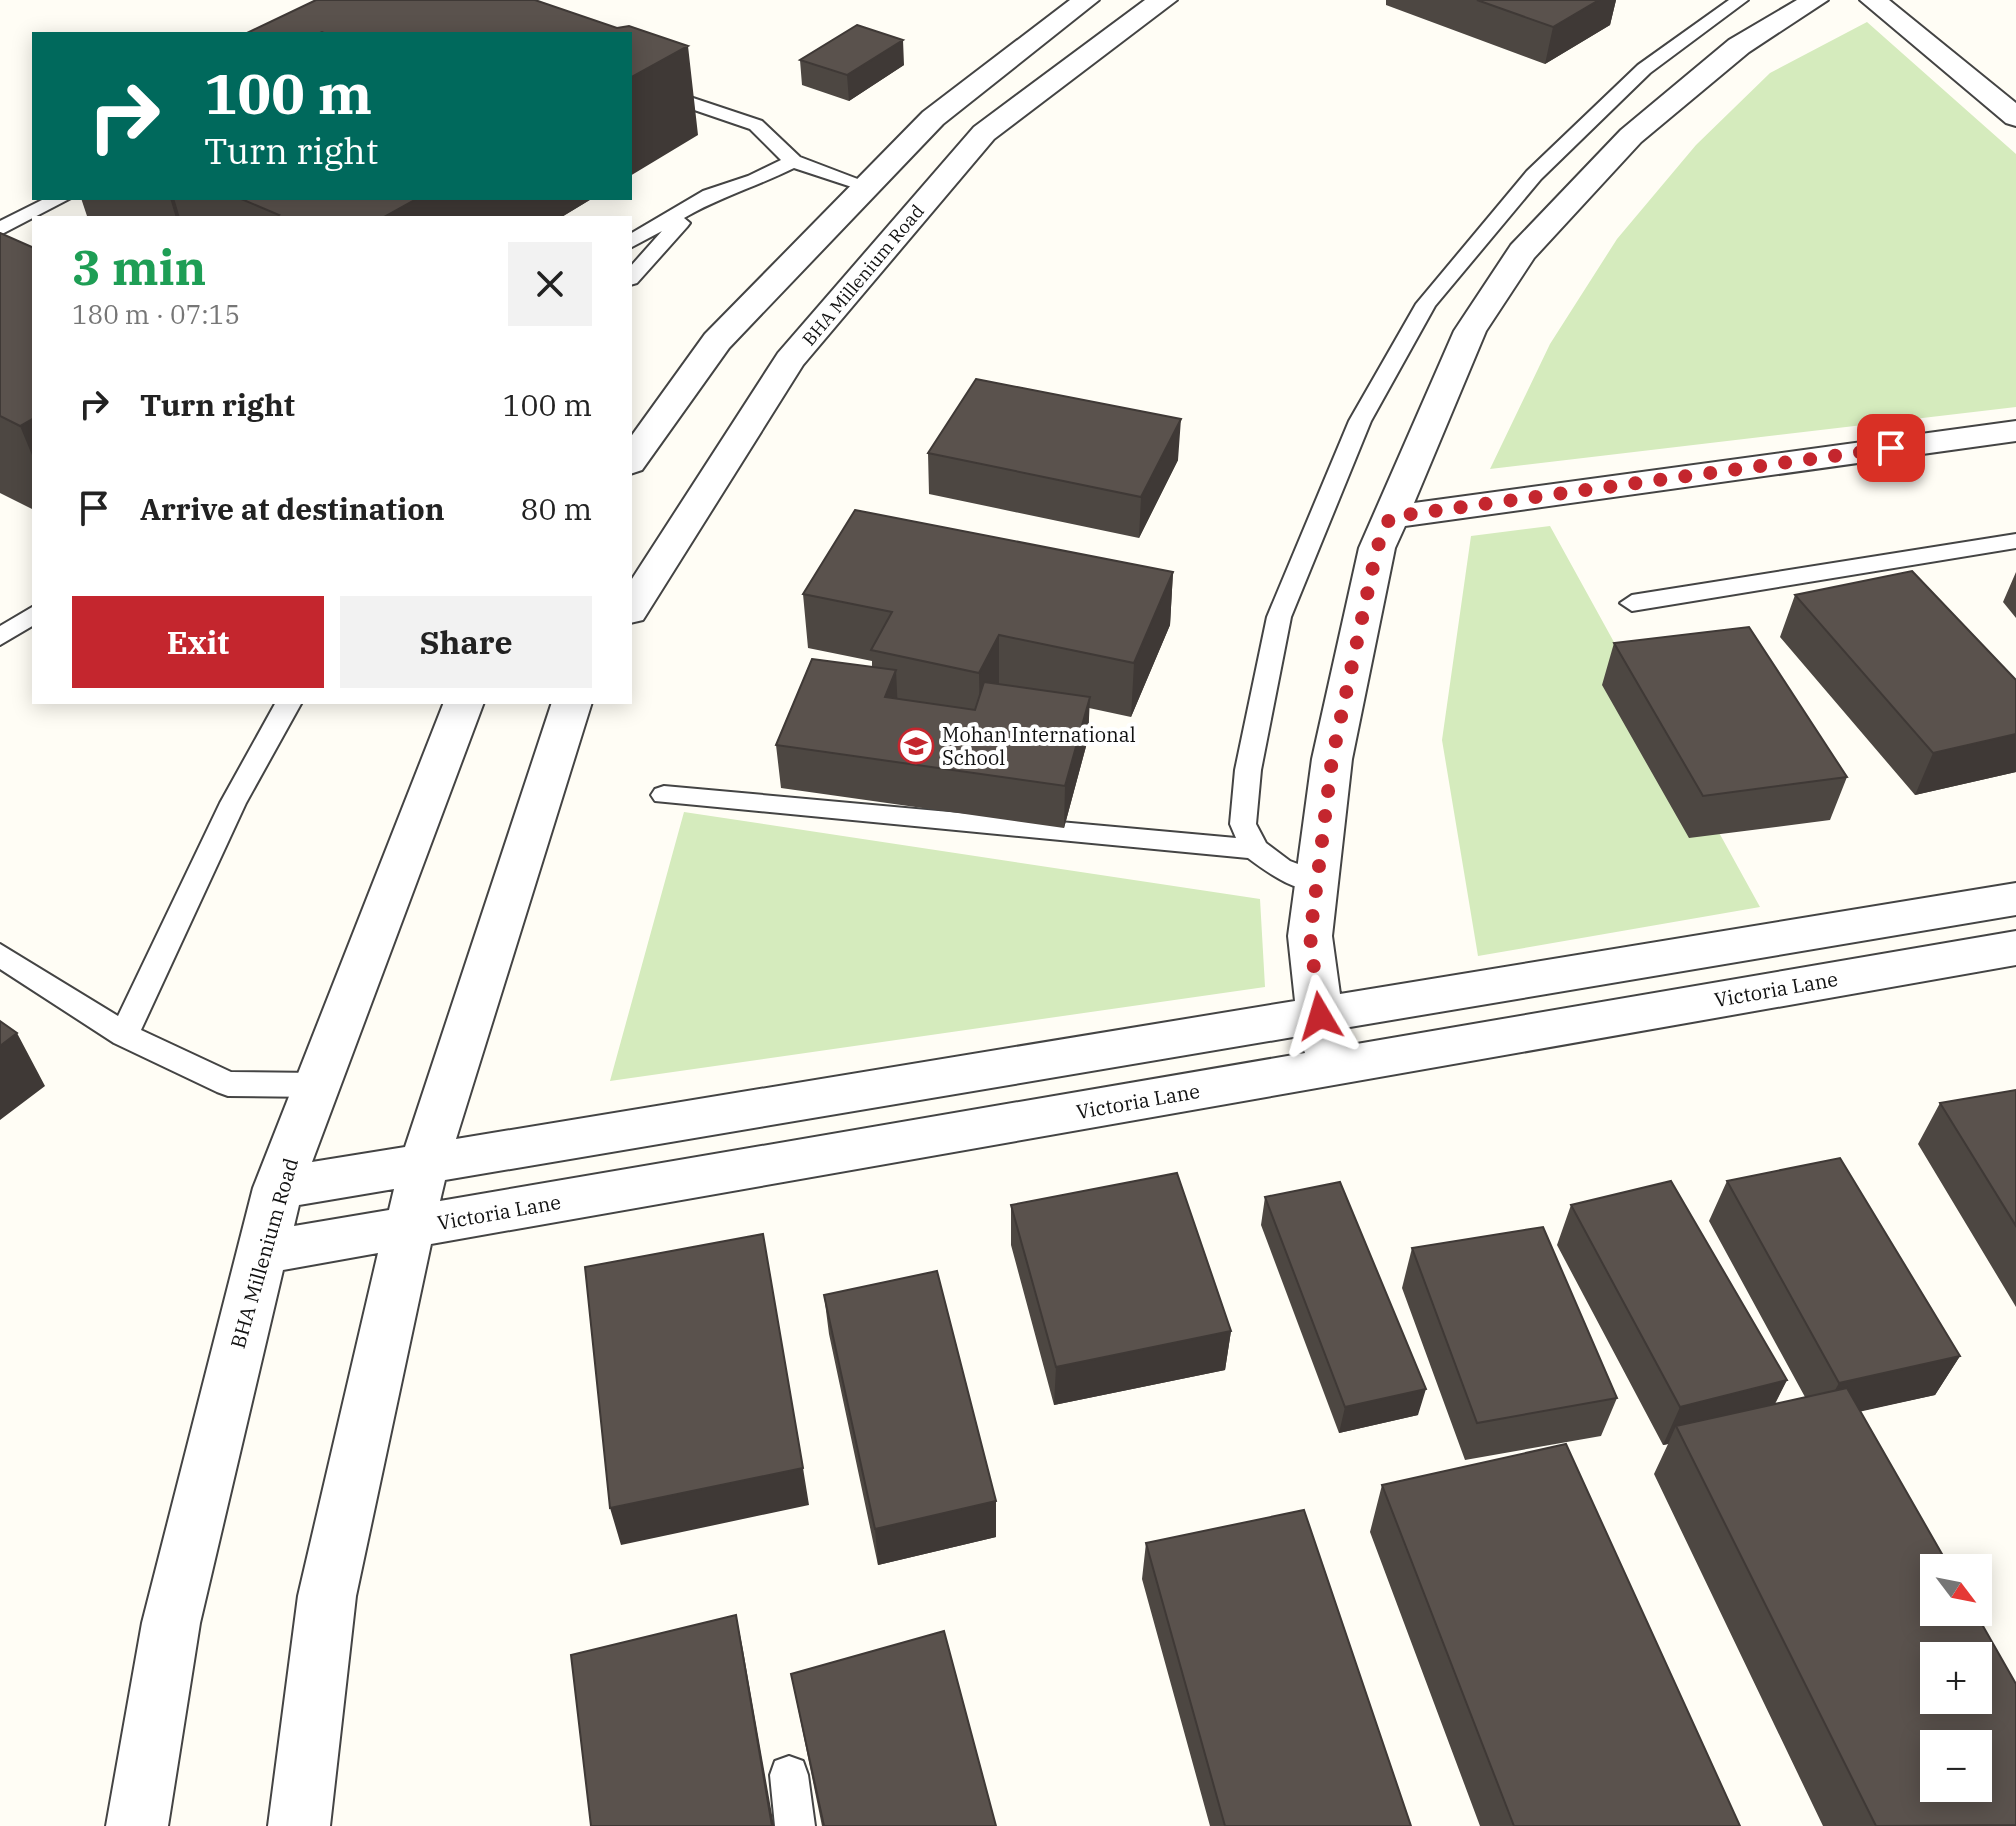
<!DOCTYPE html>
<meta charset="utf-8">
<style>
:root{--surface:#fff;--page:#f2f2f2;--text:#222;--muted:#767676;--accent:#c4262e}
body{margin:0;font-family:"IBM Plex Serif",serif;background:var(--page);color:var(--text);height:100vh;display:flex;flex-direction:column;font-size:30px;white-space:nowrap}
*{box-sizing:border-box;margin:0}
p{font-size:26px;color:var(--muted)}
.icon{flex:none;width:44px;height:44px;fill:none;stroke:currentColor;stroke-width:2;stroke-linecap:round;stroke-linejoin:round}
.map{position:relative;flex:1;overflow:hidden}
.side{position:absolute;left:32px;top:216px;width:600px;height:488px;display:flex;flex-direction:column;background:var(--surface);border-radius:0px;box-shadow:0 4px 20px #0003}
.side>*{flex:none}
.guide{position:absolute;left:32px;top:32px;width:600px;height:168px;border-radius:0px;box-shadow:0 4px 20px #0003;background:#00695c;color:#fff;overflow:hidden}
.needle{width:52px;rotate:122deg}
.buttons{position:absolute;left:1920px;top:1554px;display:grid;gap:16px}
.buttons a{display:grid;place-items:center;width:72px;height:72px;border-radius:0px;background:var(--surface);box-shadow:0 4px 20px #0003;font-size:40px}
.pin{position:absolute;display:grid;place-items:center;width:68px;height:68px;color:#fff;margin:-34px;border-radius:16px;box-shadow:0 4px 12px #0006}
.me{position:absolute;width:88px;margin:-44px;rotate:353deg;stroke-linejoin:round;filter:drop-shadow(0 0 6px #0008)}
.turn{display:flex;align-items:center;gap:28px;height:168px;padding:0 40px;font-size:36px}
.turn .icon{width:104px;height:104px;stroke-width:2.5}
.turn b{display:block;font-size:56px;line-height:68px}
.round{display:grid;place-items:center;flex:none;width:84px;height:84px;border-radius:0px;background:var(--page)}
.overview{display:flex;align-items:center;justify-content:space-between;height:136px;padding:0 40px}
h1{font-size:48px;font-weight:700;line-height:60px;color:#1e9e55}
.button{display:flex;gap:16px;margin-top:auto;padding:16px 40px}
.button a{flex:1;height:92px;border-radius:0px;background:var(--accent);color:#fff;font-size:32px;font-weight:700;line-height:92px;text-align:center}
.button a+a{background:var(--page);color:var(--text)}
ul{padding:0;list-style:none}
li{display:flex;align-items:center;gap:24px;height:104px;padding:0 40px}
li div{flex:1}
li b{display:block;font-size:30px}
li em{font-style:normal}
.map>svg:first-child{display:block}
.green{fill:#d5ebbd}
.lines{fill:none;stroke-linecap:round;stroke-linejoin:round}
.service-casing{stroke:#444;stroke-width:4}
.minor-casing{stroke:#444;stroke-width:4}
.service{fill:#fff;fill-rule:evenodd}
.minor{fill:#fff;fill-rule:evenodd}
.wall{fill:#4d4742}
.shaded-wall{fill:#3f3936}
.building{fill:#5a524d;stroke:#3f3936;stroke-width:2;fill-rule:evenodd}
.route{stroke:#c4262e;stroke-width:14;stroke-dasharray:0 25.2}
.labels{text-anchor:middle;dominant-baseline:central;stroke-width:8;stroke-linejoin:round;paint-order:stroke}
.far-street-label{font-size:18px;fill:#111;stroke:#fff}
.poi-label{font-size:20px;fill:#111;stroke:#fff;text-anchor:start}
.street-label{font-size:20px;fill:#111;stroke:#fff}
</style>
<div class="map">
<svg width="2016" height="1826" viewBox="0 0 2016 1826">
<rect width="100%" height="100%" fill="#fffdf5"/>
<path class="green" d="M1867,22L2016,154V407L1490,469L1550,344L1617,239L1696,145L1770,73Z
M1550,526L1760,907L1478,956L1442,740L1471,536Z
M684,812L1260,899L1265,987L610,1081Z"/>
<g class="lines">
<g class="service-casing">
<path id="service" d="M1729,0H1748L1650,73L1541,179L1435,306L1371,421L1291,617L1261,770L1256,824L1266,843L1290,861L1327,875L1331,882L1327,889C1301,897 1268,873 1248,858L655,801L651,795L655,789L664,786L1236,838L1230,824L1235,770L1267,617L1349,421L1416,304L1527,171L1638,65Z
M630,77L762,121L800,157L876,186L867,192L794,168C758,186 720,197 684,218L690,223L687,227L637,283L630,285V267L662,231L630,248V234L703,191L748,176L781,160L750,129L630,88Z
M46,198H71L0,235V221Z
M2016,534V548L1632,611L1620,603L1632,595Z
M34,606V625L0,645V626Z
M276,702H302L246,803L141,1030L231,1072L318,1073L329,1077L333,1085L329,1093L318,1097L228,1096L217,1092L114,1043L0,969V944L118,1016L220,803Z
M789,1756L803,1761L808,1775L815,1826H775L770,1775L775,1761Z"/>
</g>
<g class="minor-casing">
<path id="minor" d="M1070,0H1099L943,124L729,348L642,470L630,474V438L705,334L923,112Z
M1145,0H1177L994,139L803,365L643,620L630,623V582L778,353L974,127Z
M1797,0H1828L1749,52L1641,142L1534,258L1486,331L1414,503L2016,421V441L1405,526L1395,548L1352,759L1332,936L1340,994L2016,883V915L1344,1028L1345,1046L2016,931V965L431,1244L356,1596L330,1826H268L298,1596L378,1253L283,1270L200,1623L168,1826H106L142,1623L253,1188L444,702H484L312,1162L405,1147L552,702H592L456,1139L1295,1001L1288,936L1312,759L1359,548L1454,331L1511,245L1621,130L1729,40ZM1299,1036L1305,1053L440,1201L445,1180ZM394,1189L389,1210L294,1226L299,1205Z
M1860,0H1889L2016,103V126L2006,123Z"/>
</g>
<use href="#service" class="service"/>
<use href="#minor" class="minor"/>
</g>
<path class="wall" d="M1386,0H1616L1610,25L1545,64L1386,5Z
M800,60L904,65L849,101L802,85Z
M81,198H593L560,218H92L87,216Z
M0,233L34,248V510L0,493Z
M928,453L1178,460L1139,538L929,494Z
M1173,572L1170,625L1131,717L1089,708L1088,739L1064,828L781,788L776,745L872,667V661L808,648L803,594Z
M2016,572V618L2003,602Z
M1795,595L2016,680V772L1915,795L1780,637Z
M1614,643L1847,777L1830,820L1689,838L1602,685Z
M2016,1090V1307L1918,1144L1940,1103Z
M1727,1181L1960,1356L1935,1395L1860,1411L2016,1826H1823L1654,1474L1668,1444L1663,1445L1557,1245L1571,1205L1787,1380L1775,1404L1805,1397L1709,1221Z
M1265,1197L1418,1415L1339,1433L1261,1225Z
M1011,1205L1231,1331L1225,1370L1054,1405L1011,1245Z
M1412,1248L1617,1398L1601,1436L1465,1460L1402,1288Z
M824,1295L996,1537L878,1565L829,1334Z
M1382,1485L1740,1826H1480L1370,1532Z
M1146,1543L1411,1826H1210L1142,1579Z
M791,1674L996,1826H822Z"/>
<path class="shaded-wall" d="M1599,0H1616L1610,25L1545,64L1553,27Z
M903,40L904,65L849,101L847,75Z
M688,46L698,135L630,176V78Z
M170,198H174L180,218H176Z
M418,198H593L560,218H382Z
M34,418V460L20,426Z
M1181,419L1178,460L1139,538L1141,497Z
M1173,572L1170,625L1131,717L1134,663Z
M999,635V689L980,727L979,673Z
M896,670L898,712L885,697Z
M1090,697L1088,739L1064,828L1065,786Z
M2016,734V772L1915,795L1933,753Z
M17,1033L45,1086L0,1120V1046Z
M1231,1331L1225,1370L1054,1405L1056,1367Z
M1960,1356L1935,1395L1818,1421L1839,1383Z
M1787,1380L1767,1418L1676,1426L1668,1444L1663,1445L1680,1407Z
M1426,1389L1418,1415L1339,1433L1345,1407Z
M803,1468L809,1505L621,1545L610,1508Z
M996,1501V1537L878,1565L875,1529Z
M736,1615L743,1650L774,1826H772Z"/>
<path class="building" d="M316,0H535L617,28L629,26L688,46L630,78V34H326L322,32L318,34H245Z
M1477,0H1599L1553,27Z
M857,25L903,40L847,75L800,60Z
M239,198H418L382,218H275L279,215Z
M0,233L34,248V418L20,426L0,416Z
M976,379L1181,419L1141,497L928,453Z
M855,510L1173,572L1134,663L999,635L979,673L871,650L892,612L803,594Z
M1912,571L2016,680V734L1933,753L1795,595Z
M1749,627L1847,777L1703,796L1614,643Z
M812,659L896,670L885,697L975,710L984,682L1090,697L1065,786L776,745Z
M0,1021L17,1033L0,1046Z
M2016,1090V1226L1940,1103Z
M1840,1158L1960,1356L1839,1383L1727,1181Z
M1177,1173L1231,1331L1056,1367L1011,1205Z
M1671,1181L1787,1380L1680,1407L1571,1205Z
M1340,1182L1426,1389L1345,1407L1265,1197Z
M1543,1227L1617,1398L1477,1423L1412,1248Z
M763,1234L803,1468L610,1508L585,1267Z
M937,1271L996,1501L875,1529L824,1295Z
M1847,1388L1950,1568H1934V1612H1975L2016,1684V1825L1876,1826L1676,1426ZM1934,1656H1978V1700H1934ZM1934,1744H1978V1788H1934Z
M1566,1444L1740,1826H1514L1382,1485Z
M1304,1510L1411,1826H1225L1146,1543Z
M736,1615L772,1826H591L571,1655Z
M944,1631L996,1826H824L791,1674Z"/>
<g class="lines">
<path class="route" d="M1320,1016L1310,936L1317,882L1332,759L1377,548L1390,517L1891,448"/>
</g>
<defs>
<g id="school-ring" transform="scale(1.8)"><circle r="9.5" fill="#fff" stroke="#c4262e" stroke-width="1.5"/><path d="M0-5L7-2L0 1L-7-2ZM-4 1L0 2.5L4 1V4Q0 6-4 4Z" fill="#c4262e"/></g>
</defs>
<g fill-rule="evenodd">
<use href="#school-ring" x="916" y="746"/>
</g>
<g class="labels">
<g class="far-street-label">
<text transform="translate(863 275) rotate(-50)">BHA Millenium Road</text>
</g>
<g class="poi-label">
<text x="942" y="734">Mohan International<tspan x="942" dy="23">School</tspan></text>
</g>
<g class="street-label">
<text transform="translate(1776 989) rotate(-10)">Victoria Lane</text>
<text transform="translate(1138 1101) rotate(-10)">Victoria Lane</text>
<text transform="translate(499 1212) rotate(-10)">Victoria Lane</text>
<text transform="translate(264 1253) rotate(-74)">BHA Millenium Road</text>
</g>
</g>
</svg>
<div class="buttons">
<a><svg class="needle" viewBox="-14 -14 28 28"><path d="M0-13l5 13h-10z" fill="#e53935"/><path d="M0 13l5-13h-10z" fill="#767676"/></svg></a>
<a>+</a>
<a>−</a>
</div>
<div class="pin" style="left:1891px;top:448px;background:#d93025"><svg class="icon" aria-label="arrive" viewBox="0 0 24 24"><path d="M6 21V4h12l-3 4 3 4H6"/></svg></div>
<svg class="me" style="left:1320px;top:1016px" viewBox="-20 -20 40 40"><path d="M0-17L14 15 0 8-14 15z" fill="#c4262e" stroke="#fff" stroke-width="4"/></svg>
<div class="guide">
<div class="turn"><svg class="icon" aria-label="right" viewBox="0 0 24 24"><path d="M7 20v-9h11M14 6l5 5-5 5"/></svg><div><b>100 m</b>Turn right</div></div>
</div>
<section class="side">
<div class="overview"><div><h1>3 min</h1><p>180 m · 07:15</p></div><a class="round"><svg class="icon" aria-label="close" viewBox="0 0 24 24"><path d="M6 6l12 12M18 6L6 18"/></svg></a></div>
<ul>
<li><svg class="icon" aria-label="right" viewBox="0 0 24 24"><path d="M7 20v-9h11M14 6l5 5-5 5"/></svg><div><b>Turn right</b></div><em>100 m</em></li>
<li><svg class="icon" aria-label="arrive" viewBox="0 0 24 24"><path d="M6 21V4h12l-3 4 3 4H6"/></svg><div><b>Arrive at destination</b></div><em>80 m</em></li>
</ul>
<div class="button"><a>Exit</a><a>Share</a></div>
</section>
</div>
